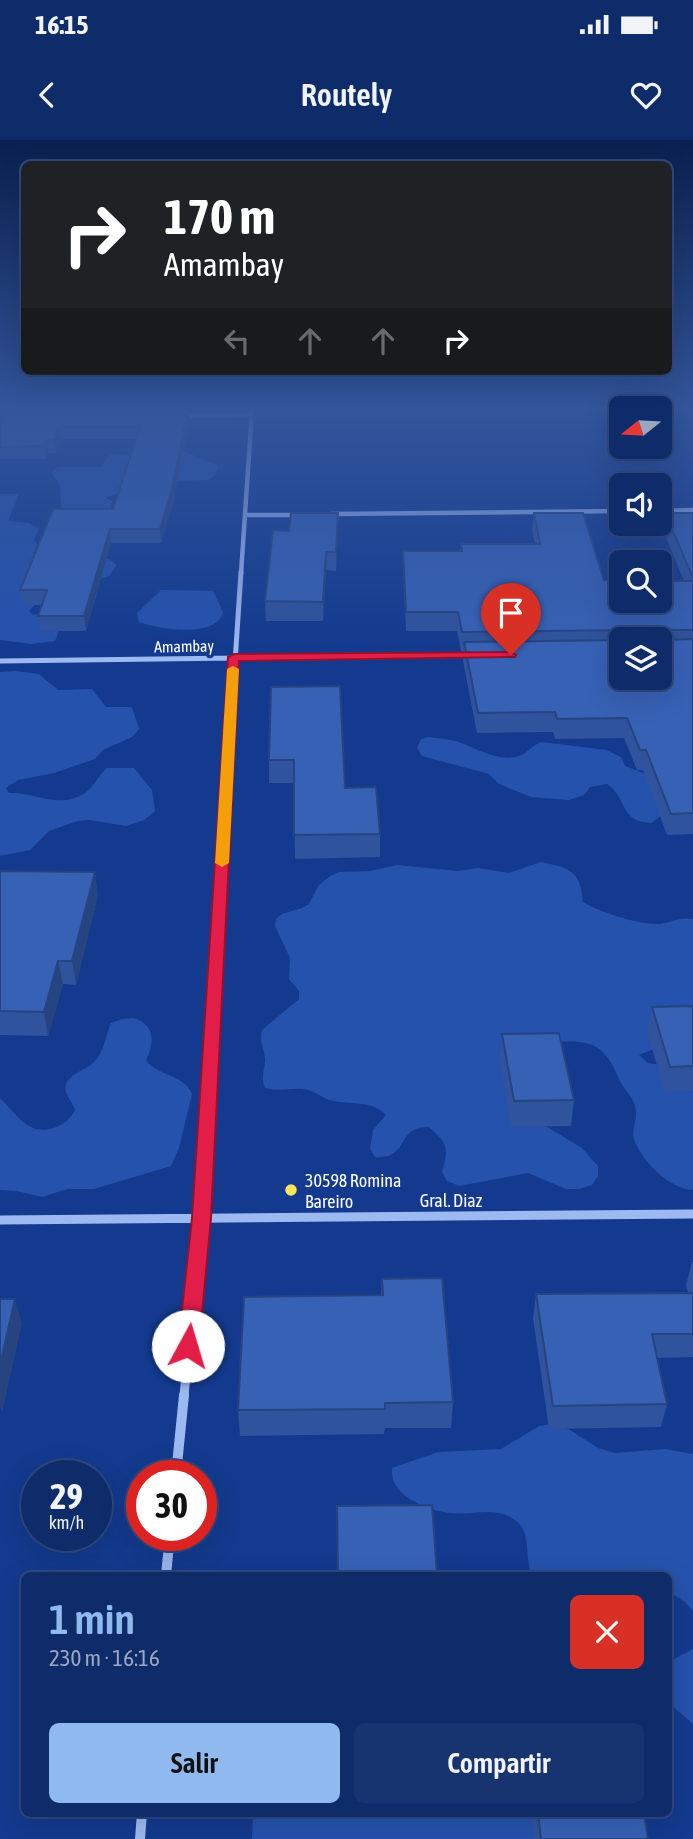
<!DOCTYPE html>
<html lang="es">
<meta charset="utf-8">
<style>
:root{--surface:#0e2c6a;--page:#173470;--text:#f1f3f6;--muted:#9ba7c1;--line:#2e487e;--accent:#90b9f0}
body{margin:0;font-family:"Asap Condensed",sans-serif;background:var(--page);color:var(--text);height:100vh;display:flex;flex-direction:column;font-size:26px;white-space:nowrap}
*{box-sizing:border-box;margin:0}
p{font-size:23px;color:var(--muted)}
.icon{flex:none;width:38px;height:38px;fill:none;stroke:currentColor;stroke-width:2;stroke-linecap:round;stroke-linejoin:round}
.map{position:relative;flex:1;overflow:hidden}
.panel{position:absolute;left:21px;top:1432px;width:651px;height:245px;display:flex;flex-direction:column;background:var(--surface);border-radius:10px;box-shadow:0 7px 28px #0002,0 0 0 2px var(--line)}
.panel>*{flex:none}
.top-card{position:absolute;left:21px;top:21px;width:651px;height:214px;border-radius:10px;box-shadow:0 7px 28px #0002,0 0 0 2px var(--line);background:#202124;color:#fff;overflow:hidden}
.needle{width:46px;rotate:252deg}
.fabs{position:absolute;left:609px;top:256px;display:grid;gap:14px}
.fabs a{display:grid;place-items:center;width:63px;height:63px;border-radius:10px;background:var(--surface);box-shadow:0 7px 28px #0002,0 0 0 2px var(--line);font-size:35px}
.speed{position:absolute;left:21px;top:1320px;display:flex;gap:14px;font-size:35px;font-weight:700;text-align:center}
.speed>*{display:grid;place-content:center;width:91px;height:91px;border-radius:50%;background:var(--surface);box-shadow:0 7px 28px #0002,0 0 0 2px var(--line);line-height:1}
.speed small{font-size:18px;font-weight:400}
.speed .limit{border:10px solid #d22;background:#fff;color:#111}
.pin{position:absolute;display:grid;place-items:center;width:60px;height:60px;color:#fff;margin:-72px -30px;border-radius:50% 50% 50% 0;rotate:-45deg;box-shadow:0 0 7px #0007}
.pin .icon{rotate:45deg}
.me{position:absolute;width:77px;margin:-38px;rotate:6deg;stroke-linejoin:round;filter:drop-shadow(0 0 5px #0008)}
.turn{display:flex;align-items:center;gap:24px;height:147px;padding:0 28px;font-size:32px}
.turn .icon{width:91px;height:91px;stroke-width:2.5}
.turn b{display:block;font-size:49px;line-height:60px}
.lanes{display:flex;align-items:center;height:66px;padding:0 28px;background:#0003;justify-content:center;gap:35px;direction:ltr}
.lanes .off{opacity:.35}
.round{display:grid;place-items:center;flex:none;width:74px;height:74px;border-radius:10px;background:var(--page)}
.overview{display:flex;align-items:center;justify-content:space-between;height:119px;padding:0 28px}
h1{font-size:42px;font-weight:600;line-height:52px;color:var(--accent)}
.button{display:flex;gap:14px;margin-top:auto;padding:14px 28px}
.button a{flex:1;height:80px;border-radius:10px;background:var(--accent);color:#111;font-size:28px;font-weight:600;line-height:80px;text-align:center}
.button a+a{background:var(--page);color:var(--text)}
.status{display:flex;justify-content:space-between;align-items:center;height:49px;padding:0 35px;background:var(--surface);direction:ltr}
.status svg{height:19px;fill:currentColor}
header{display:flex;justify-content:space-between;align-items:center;height:91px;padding:0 28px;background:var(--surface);font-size:32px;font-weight:600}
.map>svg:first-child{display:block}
.green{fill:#2552ad}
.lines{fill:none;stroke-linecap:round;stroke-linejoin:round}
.street-far4{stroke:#9db9f1;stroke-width:4.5}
.street-far3{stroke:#9db9f1;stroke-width:5}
.street-far2{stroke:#9db9f1;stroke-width:6}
.street-far1{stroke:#9db9f1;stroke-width:9}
.street{stroke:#9db9f1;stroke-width:10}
.wall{fill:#2f539c;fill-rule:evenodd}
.shaded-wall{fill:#26447f}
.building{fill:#3761b5;stroke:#26447f;stroke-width:2}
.route{fill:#e11d48;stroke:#92132f;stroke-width:2}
.slow{fill:#f59e0b}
.poi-dot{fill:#ffe45d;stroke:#133a8e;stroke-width:2.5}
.labels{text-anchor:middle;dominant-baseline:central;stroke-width:7;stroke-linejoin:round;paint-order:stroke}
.far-street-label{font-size:16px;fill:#fff;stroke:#133a8e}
.poi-label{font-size:18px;fill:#fff;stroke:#133a8e;text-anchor:start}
.street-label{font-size:18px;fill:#fff;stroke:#133a8e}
</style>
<div class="status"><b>16:15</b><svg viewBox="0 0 49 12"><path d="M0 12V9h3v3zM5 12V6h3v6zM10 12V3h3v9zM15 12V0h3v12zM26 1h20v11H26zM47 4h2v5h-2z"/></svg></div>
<header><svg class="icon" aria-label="back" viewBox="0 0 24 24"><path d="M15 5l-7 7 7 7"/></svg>Routely<svg class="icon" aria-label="heart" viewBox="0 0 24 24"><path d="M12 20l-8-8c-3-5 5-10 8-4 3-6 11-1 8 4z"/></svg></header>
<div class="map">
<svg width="693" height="1699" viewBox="0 0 693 1699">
<rect width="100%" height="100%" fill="#133a8e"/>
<path class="green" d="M186,312L219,326L216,334L208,340L178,341L110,356L106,358L112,361L111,369H61L60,346L52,333L58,327H101L111,314L128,316Z
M0,354H19L8,381L29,383L39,389L34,400L38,405L33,413C60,418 95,406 117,425L109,436L37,462L29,471L32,474L64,478L55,501L31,504L0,500Z
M161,450L213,451L223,472C217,499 158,489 139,482L137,473Z
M16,531L39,534L58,550L92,549L106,567H132L139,589L132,597L103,610L95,619L54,633L18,640L6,648L9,653C37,652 58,670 85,653C95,646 98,635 107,628H134L152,650L155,671L144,680L126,686L89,680L78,681L49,691L30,710L0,716V532Z
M428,597C437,598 447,599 456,601C475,607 497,623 519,616C528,613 532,605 542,602L606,610L621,617L625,626L649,635L662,675L651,683C619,682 628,658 607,644L590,647L584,655L569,660L531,657L499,644L489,634L422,616L417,608L421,599Z
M541,722C570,728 580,730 583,762C599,772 635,783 654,784C668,785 677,776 693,779V875L668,903L639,915L648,923L673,927L693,940V1050C670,1049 641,1021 634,999C631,990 637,981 636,972C636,958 624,951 619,939C604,902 590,900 552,902L539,982L582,1008L598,1026V1036L592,1045L579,1049H566L528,1033L459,1046L447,1041L442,1032C449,1007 448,1004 429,987C395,986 410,1020 375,1017L370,1009L373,990L386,975C372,960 352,965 334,961C322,959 315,950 303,949C289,948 279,952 265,948C260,937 265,930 265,919C264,908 259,901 262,890L299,859V851L289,839L290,818L275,786L276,779L282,774L302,768L309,764L318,746L330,736L339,732L370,731L397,725L458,731L478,728L509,733Z
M134,878C155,885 155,902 146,920C156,936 183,933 192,954L179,1008L171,1026L94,1049H67L42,1057L17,1051L0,1050V958C18,975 27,996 54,988C65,984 70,979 75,970C73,962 63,954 66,945C70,933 84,931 92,924C104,914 105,897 111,883L122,879Z
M553,1284L570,1290L598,1308L615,1313L665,1309L693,1314V1471L685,1462L669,1452L668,1435H634L618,1431L599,1435H533C523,1419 533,1392 515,1380C495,1365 473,1376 451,1373C433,1372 403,1360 395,1344C392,1339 392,1332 392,1328L438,1312L501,1309L539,1286Z
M693,1509V1584L669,1563L668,1522Z
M253,1673H533L555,1699H252Z"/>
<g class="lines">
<path class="street-far4" d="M181,276L251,275
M660,371L693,370
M331,374L621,371
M246,375H299
M241,434L252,270"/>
<path class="street-far3" d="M0,521L470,515
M227,643L241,432"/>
<path class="street-far2" d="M211,911L227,641"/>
<path class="street-far1" d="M0,1080L693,1074
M184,1256L201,1078L211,910"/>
<path class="street" d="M176,1335L184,1255
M166,1435L170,1395
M140,1699L142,1673"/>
</g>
<path class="wall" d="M0,270H192L189,271L190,280L173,363L161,403H111L86,491H40L38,476L42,465H23L20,450L113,369L136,299H61L56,313H49L46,319H0Z
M534,373L604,440L684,441L663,390L665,373H693V694L667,695L643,630H637L624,598L555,599L553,592L477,593L463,521V511H461L457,491H406L403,428V411H460L461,404H535L532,390ZM621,499H660L621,537Z
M338,391L336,431L326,430L323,481H266L265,461Z
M271,547L380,694V717L295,719L294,643H269V620Z
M0,731L98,755L76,845L63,844L48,896L0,895Z
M693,866V951L665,952L647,892L652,867Z
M502,894L574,960L571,986L511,987L499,920Z
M692,1122H693V1217L657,1218L667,1264L661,1287L549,1289L533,1178L536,1154L688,1153L686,1145Z
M382,1139L453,1262L451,1288H385L384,1294L240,1296L238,1270L381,1155Z
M531,1673H644L648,1699H534Z"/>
<path class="shaded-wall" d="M188,270L190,280L173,363L161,403L160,389Z
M59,287L61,299L56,313L54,300Z
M47,300L49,313L46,319L44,306Z
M338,373V391L336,431V412Z
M110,389L111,403L86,491L84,476Z
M326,412V430L323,481V462Z
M95,732L98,755L76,845L72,821Z
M58,821L63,844L48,896L44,872Z
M15,1159L22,1184L2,1273L0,1266V1225Z"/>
<path class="building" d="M0,270H188L172,349L160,389H110L84,476H38L47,450H20L53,369H113L140,287H59L54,300H47L44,306L0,307Z
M291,373H338L336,412H326L323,462L265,461L273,390L289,391Z
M534,373H583L604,440H621V460H660V441H693V490H663L658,496L663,500L693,499V673L671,674L646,610H640L627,578L557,579L555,572L478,573L464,502L621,500V537H660V499H627L628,493L624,490L462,492L458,472H406L403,411H462L461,404H540Z
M665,373H693V438Z
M340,546L345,648L376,647L380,694L294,695V620H269L271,547Z
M0,731L95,732L72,821H58L44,872L0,871Z
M693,866V926L670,927L652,867Z
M559,893L574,960L514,961L502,894Z
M442,1138L453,1262L385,1263V1269L238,1270L244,1157L383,1155L382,1139Z
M693,1153V1194H652L667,1264L553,1266L536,1154Z
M0,1159H15L0,1225Z
M432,1365L437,1435H338L337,1366Z
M538,1673H644L648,1699H541Z"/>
<linearGradient id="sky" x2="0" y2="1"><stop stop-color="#0a204e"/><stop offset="0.53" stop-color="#33559b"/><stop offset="1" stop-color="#33559b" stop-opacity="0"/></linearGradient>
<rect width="693" height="508" fill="url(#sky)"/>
<path class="route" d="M511,512L516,515L515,517L239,521L211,1078L199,1206L196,1213L188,1215L181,1213L178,1206L192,1078L228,517L234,514Z"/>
<path class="slow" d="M233,526L239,529L229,723L222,727L215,723L227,529Z"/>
<circle class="poi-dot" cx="291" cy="1050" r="7"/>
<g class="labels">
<g class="far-street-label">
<text transform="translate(184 506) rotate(-1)">Amambay</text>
</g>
<g class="poi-label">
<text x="305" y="1040">30598 Romina<tspan x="305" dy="21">Bareiro</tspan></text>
</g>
<g class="street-label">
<text x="451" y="1060">Gral. Diaz</text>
</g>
</g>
</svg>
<div class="fabs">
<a><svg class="needle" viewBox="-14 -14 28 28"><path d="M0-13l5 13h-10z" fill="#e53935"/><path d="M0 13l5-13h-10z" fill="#9ba7c1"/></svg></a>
<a><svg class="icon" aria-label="sound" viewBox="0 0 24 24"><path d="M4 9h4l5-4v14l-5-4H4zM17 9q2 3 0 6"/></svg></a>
<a><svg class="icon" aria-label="search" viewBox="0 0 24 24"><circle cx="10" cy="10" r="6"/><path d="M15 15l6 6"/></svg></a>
<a><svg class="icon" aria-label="layers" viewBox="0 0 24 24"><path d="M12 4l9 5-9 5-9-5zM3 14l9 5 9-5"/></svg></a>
</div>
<div class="speed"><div>29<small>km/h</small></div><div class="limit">30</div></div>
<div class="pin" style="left:511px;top:515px;background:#d93025"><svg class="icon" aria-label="arrive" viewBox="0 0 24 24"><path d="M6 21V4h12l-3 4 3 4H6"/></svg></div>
<svg class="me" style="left:188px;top:1206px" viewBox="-20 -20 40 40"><circle r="19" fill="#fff"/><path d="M0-13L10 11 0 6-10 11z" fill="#e11d48"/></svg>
<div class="top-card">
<div class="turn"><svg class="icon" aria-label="right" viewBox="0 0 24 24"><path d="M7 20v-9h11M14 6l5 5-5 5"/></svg><div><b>170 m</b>Amambay</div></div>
<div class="lanes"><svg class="icon off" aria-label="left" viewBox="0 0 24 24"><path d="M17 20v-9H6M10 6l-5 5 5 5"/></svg><svg class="icon off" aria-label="ahead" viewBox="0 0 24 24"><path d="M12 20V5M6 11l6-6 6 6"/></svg><svg class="icon off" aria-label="ahead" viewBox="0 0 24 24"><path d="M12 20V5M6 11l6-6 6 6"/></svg><svg class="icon" aria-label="right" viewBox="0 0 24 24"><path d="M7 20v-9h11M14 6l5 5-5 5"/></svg></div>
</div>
<section class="panel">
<div class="overview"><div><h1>1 min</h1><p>230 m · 16:16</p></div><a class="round" style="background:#d93025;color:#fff"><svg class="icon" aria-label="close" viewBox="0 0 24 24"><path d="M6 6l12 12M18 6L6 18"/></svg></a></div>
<div class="button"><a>Salir</a><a>Compartir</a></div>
</section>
</div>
